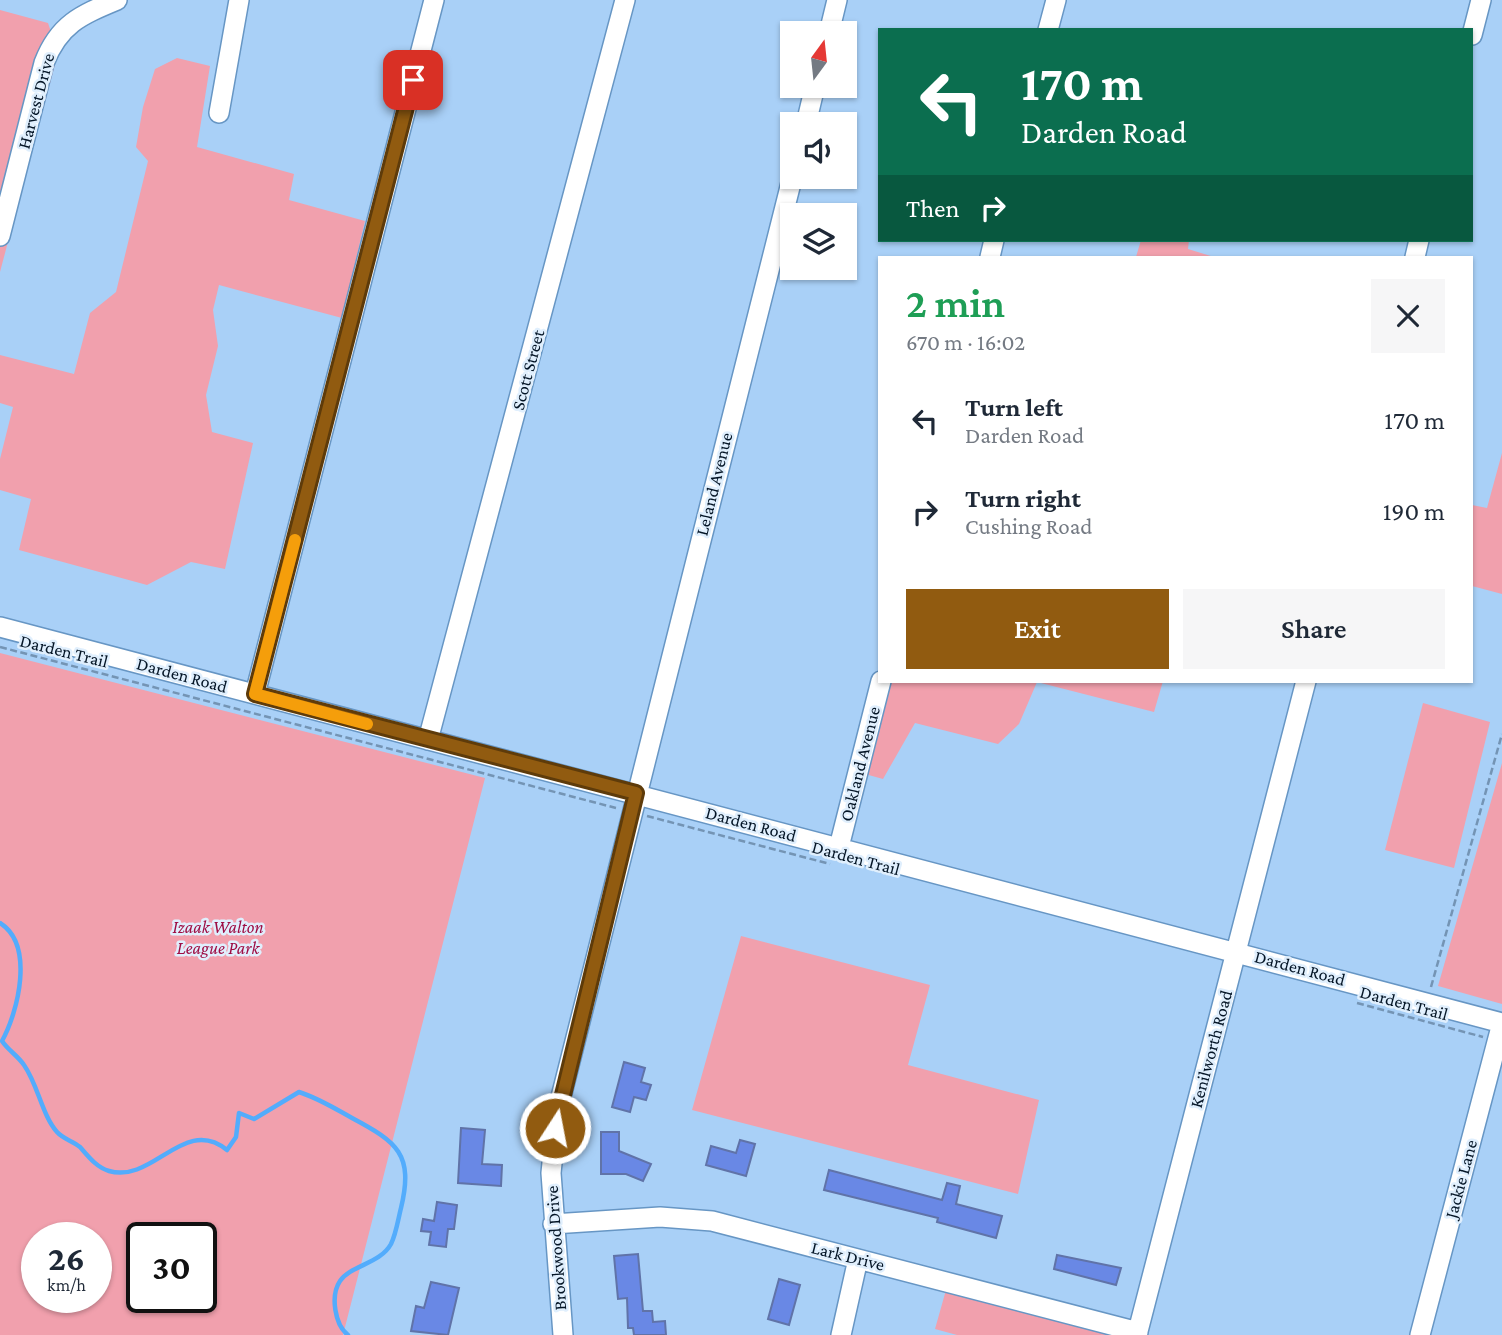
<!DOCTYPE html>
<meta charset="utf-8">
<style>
:root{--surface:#fff;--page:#f6f6f7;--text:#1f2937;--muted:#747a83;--accent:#915b10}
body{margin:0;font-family:"Crimson Pro",serif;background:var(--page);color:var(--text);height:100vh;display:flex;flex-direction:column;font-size:26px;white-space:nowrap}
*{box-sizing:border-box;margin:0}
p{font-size:23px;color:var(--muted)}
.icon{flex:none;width:38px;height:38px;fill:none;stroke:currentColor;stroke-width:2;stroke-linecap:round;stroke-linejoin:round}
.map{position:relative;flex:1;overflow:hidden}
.drawer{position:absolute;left:878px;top:256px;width:595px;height:427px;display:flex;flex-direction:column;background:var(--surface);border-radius:0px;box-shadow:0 2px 5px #0004}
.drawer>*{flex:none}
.banner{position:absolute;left:878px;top:28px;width:595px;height:214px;border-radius:0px;box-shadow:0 2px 5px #0004;background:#0b6e4f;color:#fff;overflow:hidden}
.needle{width:46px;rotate:15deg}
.fabs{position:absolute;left:780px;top:21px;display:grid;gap:14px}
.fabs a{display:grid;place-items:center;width:77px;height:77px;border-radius:0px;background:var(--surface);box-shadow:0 2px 5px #0004;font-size:35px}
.speed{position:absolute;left:21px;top:1222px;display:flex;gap:14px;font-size:35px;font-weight:700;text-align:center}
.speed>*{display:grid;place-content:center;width:91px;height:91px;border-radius:50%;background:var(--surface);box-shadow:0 2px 5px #0004;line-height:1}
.speed small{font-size:18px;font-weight:400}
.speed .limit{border:4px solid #111;border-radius:10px;background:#fff;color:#111}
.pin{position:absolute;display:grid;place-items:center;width:60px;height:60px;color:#fff;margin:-30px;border-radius:14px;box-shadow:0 4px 10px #0006}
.me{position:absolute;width:77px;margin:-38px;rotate:11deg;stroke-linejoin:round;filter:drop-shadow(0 0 5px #0008)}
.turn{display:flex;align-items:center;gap:24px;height:147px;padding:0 28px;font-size:32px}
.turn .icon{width:91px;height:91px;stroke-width:2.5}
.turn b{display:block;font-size:49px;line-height:60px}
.then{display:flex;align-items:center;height:66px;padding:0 28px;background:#0003;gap:14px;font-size:26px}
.round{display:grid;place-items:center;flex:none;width:74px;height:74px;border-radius:0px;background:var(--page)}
.overview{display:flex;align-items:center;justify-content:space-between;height:119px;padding:0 28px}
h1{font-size:42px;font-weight:600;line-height:52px;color:#1e9e55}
.cta{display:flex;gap:14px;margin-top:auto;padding:14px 28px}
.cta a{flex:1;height:80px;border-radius:0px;background:var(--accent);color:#fff;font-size:28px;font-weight:600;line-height:80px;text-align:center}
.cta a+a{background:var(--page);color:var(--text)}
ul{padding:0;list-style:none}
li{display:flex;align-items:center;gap:21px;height:91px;padding:0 28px}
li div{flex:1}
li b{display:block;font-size:26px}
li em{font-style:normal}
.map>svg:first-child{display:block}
.green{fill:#f1a0ad;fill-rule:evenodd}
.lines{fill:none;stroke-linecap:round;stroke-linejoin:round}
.stream{stroke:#53acfc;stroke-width:4.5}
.building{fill:#6988e5;stroke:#6073a8;stroke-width:2}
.minor-casing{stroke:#6796c4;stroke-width:22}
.path{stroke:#7494b4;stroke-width:2.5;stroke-dasharray:7 3.5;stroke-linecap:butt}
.minor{stroke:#fff;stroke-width:19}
.route-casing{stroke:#5e3b0a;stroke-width:18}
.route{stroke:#915b10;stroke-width:12}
.slow{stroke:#f59e0b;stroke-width:12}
.labels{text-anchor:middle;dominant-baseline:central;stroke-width:5;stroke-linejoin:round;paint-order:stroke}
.street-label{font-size:18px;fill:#041526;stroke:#e0effd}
.park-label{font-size:18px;font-style:italic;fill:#9e0c43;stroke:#e0effd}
</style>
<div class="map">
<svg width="1502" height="1335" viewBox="0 0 1502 1335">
<rect width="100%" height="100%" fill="#a9d0f7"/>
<path class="green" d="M0,10L48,23L58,53L0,272Z
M177,58L210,66L197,147L294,174L289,200L365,221L342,318L219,285L213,310L218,346L206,395L212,432L253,443L225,569L191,562L147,585L19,550L31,499L0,490V459L13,407L0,403V355L74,374L90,313L116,292L148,161L136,147L143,107L155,69Z
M1141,240H1189L1188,249L1214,257H1136Z
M1502,453V594L1472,586V505L1487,508Z
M0,653L485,778L343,1335H0ZM37,1237H96V1297H37ZM142,1237H201V1297H142Z
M889,681H1163L1154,712L1037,682L1019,724L998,744L915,723L883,779L865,774Z
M1423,703L1490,722L1454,868L1385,850Z
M1502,763V1004L1438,986Z
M741,936L930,985L908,1065L1039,1100L1018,1194L692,1110Z
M946,1290L1108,1335H957L935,1329Z"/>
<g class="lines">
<path class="stream" d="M0,923C35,945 18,1012 2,1041C8,1050 18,1056 24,1065C38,1085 42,1115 57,1132C63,1139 73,1141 80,1147C88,1156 96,1167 109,1171C153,1184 184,1115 227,1150L236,1137L239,1113L254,1119L299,1092C318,1098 334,1108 352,1118C397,1142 414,1154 401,1208C398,1220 396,1234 391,1244C380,1264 351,1265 340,1281C330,1296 335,1325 348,1335"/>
</g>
<path class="building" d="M624,1062L645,1068L641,1082L651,1085L646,1100L634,1097L630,1112L612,1107Z
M461,1128L485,1130L482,1164L502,1165L501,1186L458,1183Z
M601,1132H619V1151L651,1164L643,1181L626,1174H601Z
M740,1140L755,1144L746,1176L706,1165L711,1146L736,1153Z
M829,1170L942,1200L947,1183L960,1186L956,1204L1002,1216L996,1238L937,1222L938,1218L824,1190Z
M437,1202L457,1205L454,1229H448L446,1247L429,1245L431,1232L421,1231L423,1219L434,1221Z
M638,1254L643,1311H652L653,1322L665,1321L666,1335H634L633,1328H628L627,1298L618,1299L614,1256Z
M1057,1255L1121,1268L1116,1285L1054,1269Z
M779,1279L800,1285L789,1325L768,1319Z
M431,1282L459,1288L448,1335L411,1331L416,1306L424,1308Z"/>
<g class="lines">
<g class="minor-casing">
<path id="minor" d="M1048,30L1056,0
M829,33L837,0
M1472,35L1481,0
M219,113L239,0
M806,124L815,86
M0,236L44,63C59,24 81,15 117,0
M990,257L994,240
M1415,257L1419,240
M0,627L1502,1023
M255,694L434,0
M428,740L625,0
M839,847L881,681
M553,1224L660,1217L712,1221L1138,1332
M563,1335L551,1173L557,1113L793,175
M841,1335L858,1259
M1137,1335L1306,681
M1420,1335L1502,1023"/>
</g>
<path class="path" d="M0,647L616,808
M647,816L830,864
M1431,987L1502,734
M1357,1003L1483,1037"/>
<use href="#minor" class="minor"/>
</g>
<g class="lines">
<g class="route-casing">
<path id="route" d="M413,80L255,694L636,793L555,1128"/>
</g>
<use href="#route" class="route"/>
<path class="slow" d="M295,540L255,694L367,724"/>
</g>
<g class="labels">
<g class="street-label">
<text transform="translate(36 101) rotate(-75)">Harvest Drive</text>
<text transform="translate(528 370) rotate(-75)">Scott Street</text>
<text transform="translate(714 484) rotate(-76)">Leland Avenue</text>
<text transform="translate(64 651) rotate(14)">Darden Trail</text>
<text transform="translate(182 675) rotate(15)">Darden Road</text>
<text transform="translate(860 764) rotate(-76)">Oakland Avenue</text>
<text transform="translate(751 824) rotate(15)">Darden Road</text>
<text transform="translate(856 858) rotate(15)">Darden Trail</text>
<text transform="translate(1300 968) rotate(15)">Darden Road</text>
<text transform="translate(1404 1003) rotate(15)">Darden Trail</text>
<text transform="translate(1211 1049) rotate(-75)">Kenilworth Road</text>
<text transform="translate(1461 1179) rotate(-75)">Jackie Lane</text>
<text transform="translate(556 1248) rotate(-94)">Brookwood Drive</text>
<text transform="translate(848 1256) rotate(14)">Lark Drive</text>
</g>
<g class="park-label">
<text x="218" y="927">Izaak Walton<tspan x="218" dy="21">League Park</tspan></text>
</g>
</g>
</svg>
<div class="fabs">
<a><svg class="needle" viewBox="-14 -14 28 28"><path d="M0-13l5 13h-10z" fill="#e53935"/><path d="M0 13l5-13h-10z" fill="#747a83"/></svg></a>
<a><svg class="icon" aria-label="sound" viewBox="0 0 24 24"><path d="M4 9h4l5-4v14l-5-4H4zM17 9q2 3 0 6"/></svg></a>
<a><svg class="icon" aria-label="layers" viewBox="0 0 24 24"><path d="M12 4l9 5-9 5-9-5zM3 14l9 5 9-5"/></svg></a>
</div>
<div class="speed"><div>26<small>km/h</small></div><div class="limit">30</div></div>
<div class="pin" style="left:413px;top:80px;background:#d93025"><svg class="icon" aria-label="arrive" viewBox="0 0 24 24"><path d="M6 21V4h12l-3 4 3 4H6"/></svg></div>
<svg class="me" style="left:555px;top:1128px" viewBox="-20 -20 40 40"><circle r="17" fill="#915b10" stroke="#fff" stroke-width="3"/><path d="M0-11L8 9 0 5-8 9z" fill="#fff"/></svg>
<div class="banner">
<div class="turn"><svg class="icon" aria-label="left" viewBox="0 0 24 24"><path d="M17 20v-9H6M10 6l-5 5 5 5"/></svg><div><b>170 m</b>Darden Road</div></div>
<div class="then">Then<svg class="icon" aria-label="right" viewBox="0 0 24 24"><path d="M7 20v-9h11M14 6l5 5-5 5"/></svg></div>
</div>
<section class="drawer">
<div class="overview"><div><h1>2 min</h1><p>670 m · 16:02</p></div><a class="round"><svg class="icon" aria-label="close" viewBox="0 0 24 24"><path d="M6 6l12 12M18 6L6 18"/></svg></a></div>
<ul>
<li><svg class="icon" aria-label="left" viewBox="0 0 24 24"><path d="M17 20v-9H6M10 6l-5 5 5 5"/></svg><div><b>Turn left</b><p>Darden Road</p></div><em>170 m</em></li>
<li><svg class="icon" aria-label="right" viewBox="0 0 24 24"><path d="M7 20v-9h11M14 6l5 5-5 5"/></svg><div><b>Turn right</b><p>Cushing Road</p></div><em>190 m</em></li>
</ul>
<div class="cta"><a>Exit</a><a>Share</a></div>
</section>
</div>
